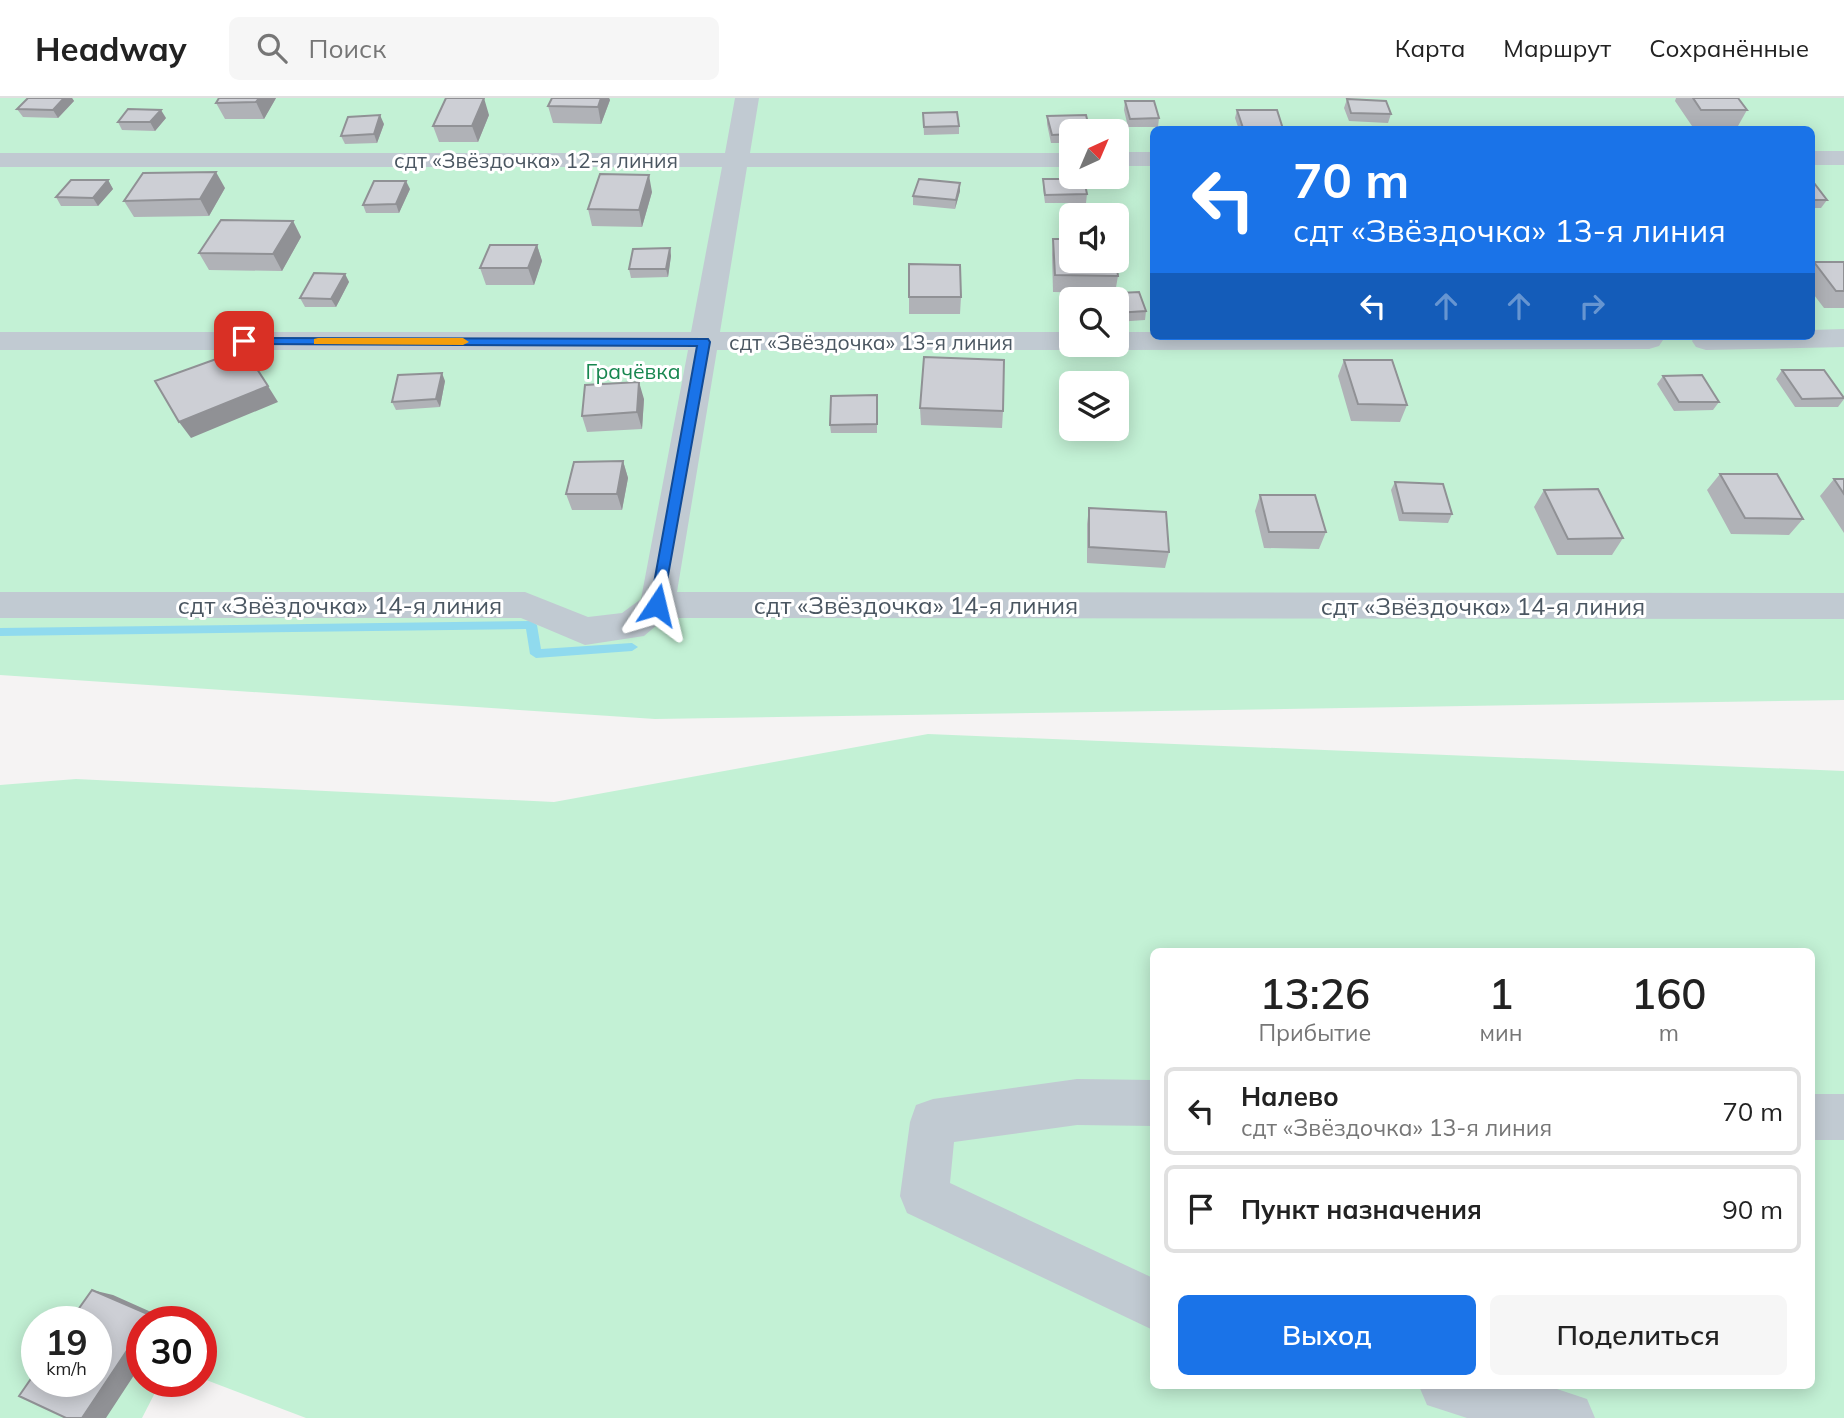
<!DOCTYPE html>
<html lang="ru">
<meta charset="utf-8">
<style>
:root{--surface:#fff;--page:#f6f6f6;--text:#222;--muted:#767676;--line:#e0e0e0;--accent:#1a73e8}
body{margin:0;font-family:Mulish,sans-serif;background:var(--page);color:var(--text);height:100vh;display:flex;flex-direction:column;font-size:26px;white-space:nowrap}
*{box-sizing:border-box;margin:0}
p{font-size:23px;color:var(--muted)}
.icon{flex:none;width:38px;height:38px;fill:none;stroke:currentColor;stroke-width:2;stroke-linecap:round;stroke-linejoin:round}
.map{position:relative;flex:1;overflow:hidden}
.side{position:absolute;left:1150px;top:850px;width:665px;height:441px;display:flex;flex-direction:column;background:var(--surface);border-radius:10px;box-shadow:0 4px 18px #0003}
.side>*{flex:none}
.guide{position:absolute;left:1150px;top:28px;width:665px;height:214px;border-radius:10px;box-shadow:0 4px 18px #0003;background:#1a73e8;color:#fff;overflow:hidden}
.needle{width:46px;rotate:44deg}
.buttons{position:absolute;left:1059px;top:21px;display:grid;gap:14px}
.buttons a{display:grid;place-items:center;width:70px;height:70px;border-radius:10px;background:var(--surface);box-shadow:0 4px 18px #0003;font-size:35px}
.speed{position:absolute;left:21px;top:1208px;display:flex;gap:14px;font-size:35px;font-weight:700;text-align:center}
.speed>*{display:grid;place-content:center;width:91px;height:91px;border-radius:50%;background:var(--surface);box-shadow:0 4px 18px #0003;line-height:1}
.speed small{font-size:18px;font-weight:400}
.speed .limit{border:10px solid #d22;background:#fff;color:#111}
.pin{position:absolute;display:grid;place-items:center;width:60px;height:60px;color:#fff;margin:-30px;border-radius:14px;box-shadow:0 4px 10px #0006}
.me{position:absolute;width:77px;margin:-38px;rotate:10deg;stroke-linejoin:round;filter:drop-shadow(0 0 5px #0008)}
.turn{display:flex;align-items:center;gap:24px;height:147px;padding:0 28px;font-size:32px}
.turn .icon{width:91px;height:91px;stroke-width:2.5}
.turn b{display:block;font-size:49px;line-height:60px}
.lanes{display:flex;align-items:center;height:66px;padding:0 28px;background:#0003;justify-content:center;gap:35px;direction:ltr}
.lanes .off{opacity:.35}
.eta{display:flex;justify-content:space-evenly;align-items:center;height:119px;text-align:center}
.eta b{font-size:42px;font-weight:600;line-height:49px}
.primary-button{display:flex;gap:14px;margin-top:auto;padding:14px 28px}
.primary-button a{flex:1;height:80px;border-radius:10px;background:var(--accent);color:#fff;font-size:28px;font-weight:600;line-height:80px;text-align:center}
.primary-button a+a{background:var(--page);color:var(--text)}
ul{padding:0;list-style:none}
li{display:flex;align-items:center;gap:21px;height:88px;margin:0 14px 10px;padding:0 14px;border:4px solid var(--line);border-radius:10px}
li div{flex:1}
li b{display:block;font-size:26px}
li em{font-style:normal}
header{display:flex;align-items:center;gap:42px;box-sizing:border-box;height:98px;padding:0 35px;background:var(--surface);border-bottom:2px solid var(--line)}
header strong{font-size:33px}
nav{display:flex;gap:38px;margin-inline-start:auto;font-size:24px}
.search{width:490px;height:63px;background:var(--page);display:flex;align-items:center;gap:18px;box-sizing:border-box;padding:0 24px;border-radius:10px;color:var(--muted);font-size:26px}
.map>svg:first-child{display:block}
.green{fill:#c3f1d5;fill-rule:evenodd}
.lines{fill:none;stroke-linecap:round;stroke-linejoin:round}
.stream{fill:#90daee;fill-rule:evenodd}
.minor{fill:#c1cad2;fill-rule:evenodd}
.wall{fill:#b0b2b7}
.shaded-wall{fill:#909195}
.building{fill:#cdcfd5;stroke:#909195;stroke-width:2}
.route{fill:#1a73e8;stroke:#114b97;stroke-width:2}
.slow{fill:#f59e0b}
.labels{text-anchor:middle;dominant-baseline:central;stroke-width:6;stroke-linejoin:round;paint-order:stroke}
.far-street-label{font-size:21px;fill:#4a5661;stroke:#fff}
.far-park-label{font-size:21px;fill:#17864f;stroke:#fff}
.street-label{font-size:24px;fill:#4a5661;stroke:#fff}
</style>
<header>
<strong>Headway</strong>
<div class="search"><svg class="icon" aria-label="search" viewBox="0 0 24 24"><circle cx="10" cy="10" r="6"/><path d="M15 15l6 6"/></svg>Поиск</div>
<nav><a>Карта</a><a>Маршрут</a><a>Сохранённые</a></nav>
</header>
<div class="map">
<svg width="1844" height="1320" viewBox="0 0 1844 1320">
<rect width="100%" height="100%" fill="#f5f3f3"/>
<path class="green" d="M0,0H1844V602L655,621L0,577ZM1153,32H1811V238H1153ZM1071,33H1116V79H1071ZM1071,117H1116V163H1071ZM1071,201H1116V247H1071ZM1071,285H1116V331H1071Z
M928,636L1844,673V1320H306L201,1280V1223H142V1283H161L142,1320H0V687L76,681L554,704ZM1153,854H1811V1288H1153ZM37,1223H96V1283H37Z"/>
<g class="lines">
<path class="stream" d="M531,523L537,527L541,551L632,545L638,549L632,553L536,560L530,556L526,531L0,538V530Z"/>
<path class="minor" d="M735,0H759L750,55H1071V69H747L720,234H1071V247H1083L1071,252H717L677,494L1844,495V521L665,520L644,538L585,547L521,520H0V494H525L588,519L622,515L641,501L688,252H0V234H691L722,69H0V55H725Z
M1811,53H1844V67H1811Z
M1116,54H1153V68H1116Z
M1844,231V249L1706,252L1696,249L1692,243L1695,238H1811V232Z
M1116,234H1153V238H1661L1663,242L1659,248L1649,251L1116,252L1106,249L1104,247H1116Z
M1077,981L1153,982V1028L1077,1027L954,1044L950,1085L1153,1180V1232L907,1115L900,1098L910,1024L916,1007L933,1001Z
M1811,996H1844V1042H1811Z
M1419,1288H1548L1587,1301L1595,1320H1467L1427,1307Z"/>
</g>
<path class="wall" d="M28,0H72L74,3L58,20L23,19L17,11Z
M276,0L264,21H225L216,5Z
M552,0H609L610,2L601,26L553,25L548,8Z
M1676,0H1738L1747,12L1738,28H1692L1675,3Z
M1347,1L1391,16L1388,25L1349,23L1344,10Z
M1125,3L1159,20L1158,29H1128L1124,12Z
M1237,12L1283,31V32H1239L1235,20Z
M923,15L959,28V36L924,37Z
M489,17L478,44H439L433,28Z
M1047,18L1071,33V45H1051L1047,26Z
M166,20L155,33L122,32L118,24Z
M384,26L377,45L345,46L341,38Z
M1043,81L1087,96L1086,105H1045L1043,90Z
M108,82L113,91L98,108H61L56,99Z
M1811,85L1827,102L1821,110H1811Z
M225,90L209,118L134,119L124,103Z
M410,91L399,115H366L363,107Z
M960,93L955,111L913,107V98Z
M652,94L642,129L592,128L588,111Z
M293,123L301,139L282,173L209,172L199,155Z
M1053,141L1118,178L1115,195L1053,194L1052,157Z
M537,147L542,163L534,187H486L480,170Z
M670,150L671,158L668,179L631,180L629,171Z
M1814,164H1844V210H1824L1811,193V167Z
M345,176L349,184L336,209H305L300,200Z
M1139,194L1146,213L1145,222L1116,224V201H1099L1100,196Z
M909,199H961L960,216H909Z
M1344,262L1407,307L1400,324L1351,323L1338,278Z
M1782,272L1844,299V301L1838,309H1795L1776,281Z
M1663,278L1719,304L1713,312L1674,313L1657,286Z
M445,283L440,309L396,312L392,304Z
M877,297V335H831L830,327Z
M644,301L642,331L587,334L582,318Z
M920,310L1003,313L1002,330L921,327Z
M623,363L628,380L622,412H572L566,396Z
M1720,376L1803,421L1789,437L1731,436L1707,392Z
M1834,381H1844V435L1820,398Z
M1395,384L1452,416L1448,425L1399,423L1391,392Z
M1544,392L1623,440L1612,457H1557L1534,409Z
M1260,397L1326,434L1319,451L1264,450L1255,413Z
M1089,410L1169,454L1165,470L1087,465V426Z"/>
<path class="shaded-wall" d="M64,0H72L74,3L58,20L53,12Z
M259,0H276L264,21L256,4Z
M484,0L489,17L478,44L472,28Z
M601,0H609L610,2L601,26L598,9Z
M161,12L166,20L155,33L150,24Z
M380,17L384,26L377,45L374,36Z
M216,74L225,90L209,118L200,101Z
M649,77L652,94L642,129L639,112Z
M108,82L113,91L98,108L93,100Z
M406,83L410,91L399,115L396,106Z
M960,85V93L955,111L956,102Z
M293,123L301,139L282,173L273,156Z
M537,147L542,163L534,187L528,170Z
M670,150L671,158L668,179L666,171Z
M345,176L349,184L336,209L331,201Z
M442,275L445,283L440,309L436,301Z
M639,284L644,301L642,331L637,314Z
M268,288L278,304L191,340L179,324Z
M623,363L628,380L622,412L617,396Z
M92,1192L113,1197L169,1222V1223H146Z
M142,1230V1265L106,1320H82Z"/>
<path class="building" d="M28,0H64L53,12L17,11Z
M219,0H259L256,4L216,5Z
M446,0H484L472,28H433Z
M552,0H601L598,9L548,8Z
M1693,0H1738L1747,12H1701Z
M1347,1L1386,3L1391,16L1351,15Z
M1125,3H1154L1159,20L1130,21Z
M128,11L161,12L150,24H118Z
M1237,12H1277L1283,31L1243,30Z
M957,14L959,28L924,29L923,15Z
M380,17L374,36L341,38L348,19Z
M1086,17L1090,33H1071V36L1052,37L1047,18Z
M216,74L200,101L124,103L143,75Z
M600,76L649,77L639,112L588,111Z
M919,81L960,85L956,102L913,98Z
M1043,81H1084L1087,96L1045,97Z
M71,82H108L93,100L56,99Z
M374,83H406L396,106L363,107Z
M1811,85H1814L1827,102H1811Z
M221,122L293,123L273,156L199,155Z
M1053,141H1071V163H1116L1118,178L1055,177Z
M490,147H537L528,170H480Z
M670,150L666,171H629L633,151Z
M1814,164H1844V193H1836Z
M909,166L960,167L961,199H909Z
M314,175L345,176L331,201L300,200Z
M1139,194L1146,213L1116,215V201H1102L1100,196Z
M244,251L268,288L179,324L155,283Z
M924,259L1004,262L1003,313L920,310Z
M1344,262H1392L1407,307L1358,306Z
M1782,272H1824L1844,300L1802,301Z
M442,275L436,301L392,304L398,277Z
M1702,277L1719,304H1679L1663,278Z
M639,284L637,314L582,318L585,287Z
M877,297V326L830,327L831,298Z
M623,363L617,396H566L574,364Z
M1720,376H1777L1803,421L1745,420Z
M1834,381H1844V396Z
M1395,384L1443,386L1452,416L1403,415Z
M1598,391L1623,440L1568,441L1544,392Z
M1260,397H1315L1326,434H1269Z
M1089,410L1166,414L1169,454L1089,449Z
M92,1192L150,1217L146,1223H142V1230L82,1320H66L19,1298L37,1272V1283H96V1223H70Z"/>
<path class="route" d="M244,240L708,241L710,244L662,511H652L650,507L697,248L239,246L238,243Z"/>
<path class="slow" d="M318,240H463L469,244L463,247L314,246V241Z"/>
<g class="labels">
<g class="far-street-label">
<text x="536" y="62">сдт «Звёздочка» 12-я линия</text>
<text x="871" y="244">сдт «Звёздочка» 13-я линия</text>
</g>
<g class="far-park-label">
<text x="633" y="273">Грачёвка</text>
</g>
<g class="street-label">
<text x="340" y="507">сдт «Звёздочка» 14-я линия</text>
<text x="916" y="507">сдт «Звёздочка» 14-я линия</text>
<text x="1483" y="508">сдт «Звёздочка» 14-я линия</text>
</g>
</g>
</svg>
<div class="buttons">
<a><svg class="needle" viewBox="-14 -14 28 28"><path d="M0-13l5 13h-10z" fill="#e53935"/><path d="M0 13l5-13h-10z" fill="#767676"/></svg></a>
<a><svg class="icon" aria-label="sound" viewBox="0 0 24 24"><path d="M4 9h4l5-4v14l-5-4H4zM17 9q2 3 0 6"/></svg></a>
<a><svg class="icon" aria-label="search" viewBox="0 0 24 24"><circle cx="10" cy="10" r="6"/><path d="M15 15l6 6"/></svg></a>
<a><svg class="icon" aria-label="layers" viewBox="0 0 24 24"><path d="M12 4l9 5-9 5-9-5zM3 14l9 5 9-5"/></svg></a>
</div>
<div class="speed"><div>19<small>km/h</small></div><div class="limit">30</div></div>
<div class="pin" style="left:244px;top:243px;background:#d93025"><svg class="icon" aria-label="arrive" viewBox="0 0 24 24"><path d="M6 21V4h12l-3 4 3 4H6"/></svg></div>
<svg class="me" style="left:657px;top:507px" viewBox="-20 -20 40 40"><path d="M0-17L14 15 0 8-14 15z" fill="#1a73e8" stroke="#fff" stroke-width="4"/></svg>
<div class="guide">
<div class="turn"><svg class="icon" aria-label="left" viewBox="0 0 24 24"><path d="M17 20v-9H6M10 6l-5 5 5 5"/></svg><div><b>70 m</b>сдт «Звёздочка» 13-я линия</div></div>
<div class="lanes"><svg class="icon" aria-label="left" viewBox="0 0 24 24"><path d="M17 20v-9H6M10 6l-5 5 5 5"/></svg><svg class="icon off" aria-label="ahead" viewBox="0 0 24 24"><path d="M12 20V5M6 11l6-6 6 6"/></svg><svg class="icon off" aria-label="ahead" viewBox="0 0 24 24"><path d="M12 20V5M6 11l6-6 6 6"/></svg><svg class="icon off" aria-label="right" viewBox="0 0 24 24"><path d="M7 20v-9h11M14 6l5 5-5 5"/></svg></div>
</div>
<section class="side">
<div class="eta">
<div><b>13:26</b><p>Прибытие</p></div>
<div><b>1</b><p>мин</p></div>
<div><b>160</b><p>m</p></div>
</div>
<ul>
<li><svg class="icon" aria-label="left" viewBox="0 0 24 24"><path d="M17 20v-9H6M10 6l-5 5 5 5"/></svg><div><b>Налево</b><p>сдт «Звёздочка» 13-я линия</p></div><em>70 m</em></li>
<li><svg class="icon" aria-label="arrive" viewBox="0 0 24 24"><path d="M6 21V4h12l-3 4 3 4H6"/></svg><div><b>Пункт назначения</b></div><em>90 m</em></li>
</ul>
<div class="primary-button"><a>Выход</a><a>Поделиться</a></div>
</section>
</div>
